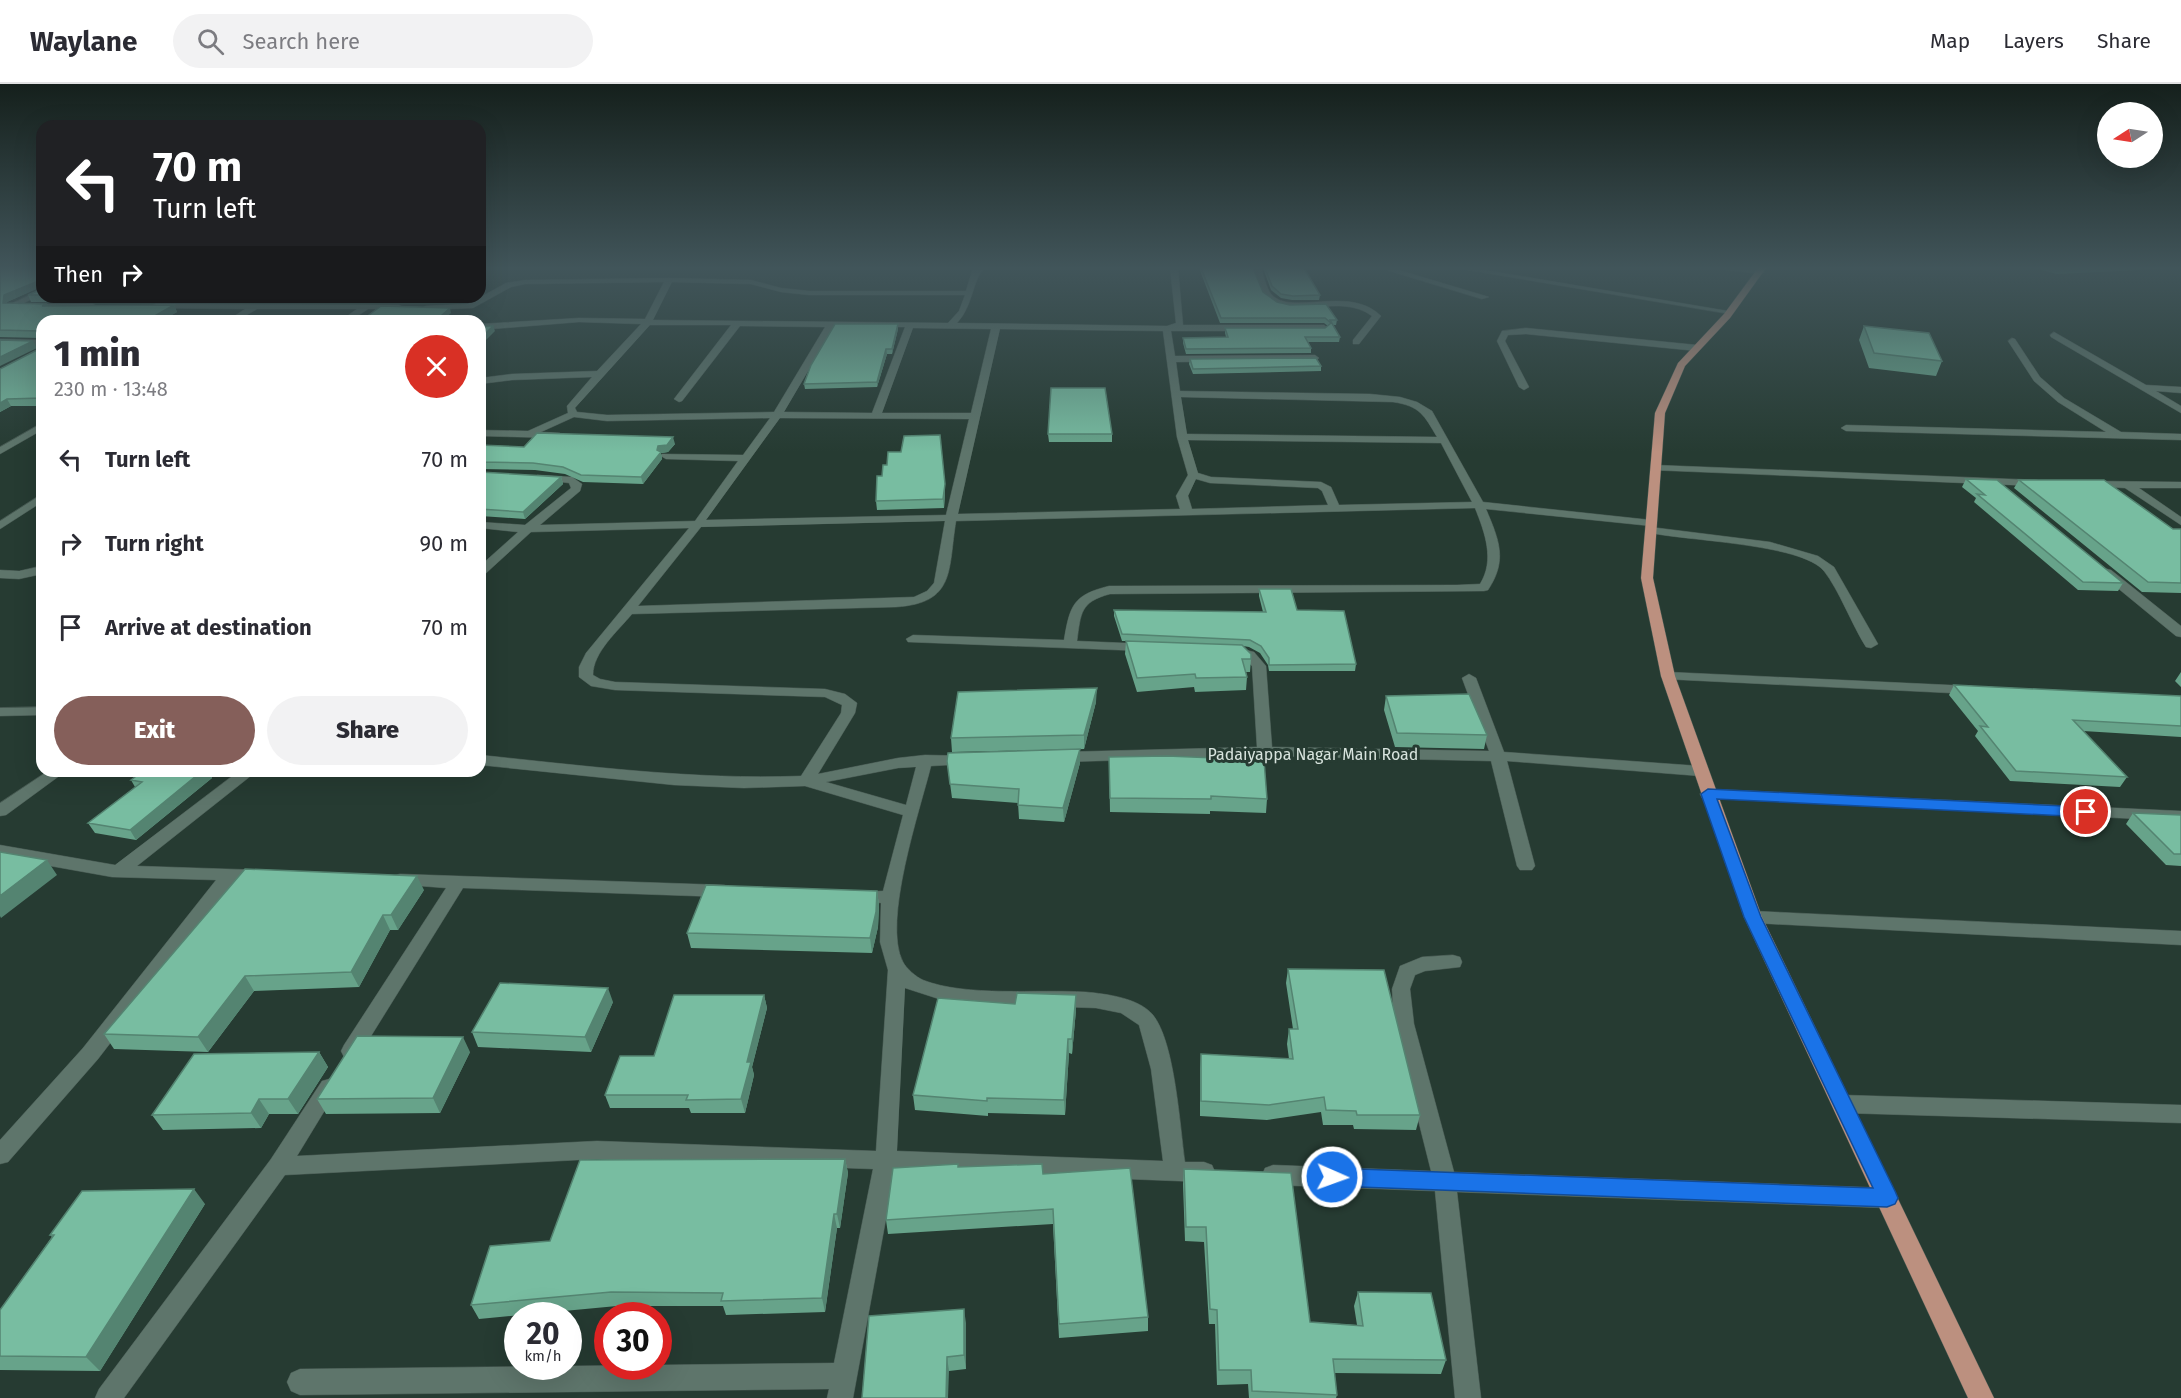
<!DOCTYPE html>
<meta charset="utf-8">
<style>
:root{--surface:#fff;--page:#f2f2f3;--text:#2b2b33;--muted:#7c7c81;--line:#e1e1e2;--accent:#855f5a}
body{margin:0;font-family:"Fira Sans",sans-serif;background:var(--page);color:var(--text);height:100vh;display:flex;flex-direction:column;font-size:22px;white-space:nowrap}
*{box-sizing:border-box;margin:0}
p{font-size:20px;color:var(--muted)}
.icon{flex:none;width:33px;height:33px;fill:none;stroke:currentColor;stroke-width:2;stroke-linecap:round;stroke-linejoin:round}
.map{position:relative;flex:1;overflow:hidden}
.drawer{position:absolute;left:36px;top:231px;width:450px;height:462px;display:flex;flex-direction:column;background:var(--surface);border-radius:18px;box-shadow:0 6px 24px #0002}
.drawer>*{flex:none}
.top-card{position:absolute;left:36px;top:36px;width:450px;height:183px;border-radius:18px;box-shadow:0 6px 24px #0002;background:#202124;color:#fff;overflow:hidden}
.needle{width:39px;rotate:258deg}
.controls{position:absolute;left:2097px;top:18px;display:grid;gap:12px}
.controls a{display:grid;place-items:center;width:66px;height:66px;border-radius:50%;background:var(--surface);box-shadow:0 6px 24px #0002;font-size:30px}
.speed{position:absolute;left:504px;top:1218px;display:flex;gap:12px;font-size:30px;font-weight:700;text-align:center}
.speed>*{display:grid;place-content:center;width:78px;height:78px;border-radius:50%;background:var(--surface);box-shadow:0 6px 24px #0002;line-height:1}
.speed small{font-size:15px;font-weight:400}
.speed .limit{border:9px solid #d22;background:#fff;color:#111}
.pin{position:absolute;display:grid;place-items:center;width:51px;height:51px;color:#fff;margin:-26px;border:3px solid #fff;border-radius:50%;box-shadow:0 2px 6px #0007}
.me{position:absolute;width:66px;margin:-33px;rotate:92deg;stroke-linejoin:round;filter:drop-shadow(0 0 4px #0008)}
.turn{display:flex;align-items:center;gap:21px;height:126px;padding:0 18px;font-size:27px}
.turn .icon{width:78px;height:78px;stroke-width:2.5}
.turn b{display:block;font-size:42px;line-height:51px}
.then{display:flex;align-items:center;height:57px;padding:0 18px;background:#0003;gap:12px;font-size:22px}
.round{display:grid;place-items:center;flex:none;width:63px;height:63px;border-radius:32px;background:var(--page)}
.summary{display:flex;align-items:center;justify-content:space-between;height:102px;padding:0 18px}
h1{font-size:36px;font-weight:800;line-height:45px}
.cta{display:flex;gap:12px;margin-top:auto;padding:12px 18px}
.cta a{flex:1;height:69px;border-radius:36px;background:var(--accent);color:#fff;font-size:24px;font-weight:800;line-height:69px;text-align:center}
.cta a+a{background:var(--page);color:var(--text)}
ul{padding:0;list-style:none}
li{display:flex;align-items:center;gap:18px;height:84px;padding:0 18px}
li div{flex:1}
li b{display:block;font-size:22px}
li em{font-style:normal}
header{display:flex;align-items:center;gap:36px;box-sizing:border-box;height:84px;padding:0 30px;background:var(--surface);border-bottom:2px solid var(--line)}
header strong{font-size:28px}
nav{display:flex;gap:33px;margin-inline-start:auto;font-size:21px}
.search{width:420px;height:54px;background:var(--page);display:flex;align-items:center;gap:15px;box-sizing:border-box;padding:0 21px;border-radius:33px;color:var(--muted);font-size:22px}
.map>svg:first-child{display:block}
.water{fill:#488d73}
.lines{fill:none;stroke-linecap:round;stroke-linejoin:round}
.minor-casing{stroke:#465851;stroke-width:1}
.major-casing{stroke:#465851;stroke-width:1}
.minor{fill:#5e756b;fill-rule:evenodd}
.major{fill:#bc907f;fill-rule:evenodd}
.wall{fill:#67a38a}
.shaded-wall{fill:#548471}
.building{fill:#78bda1;stroke:#548471;stroke-width:1.5}
.route{fill:#1a73e8;stroke:#114b97;stroke-width:1.5}
.labels{text-anchor:middle;dominant-baseline:central;stroke-width:6;stroke-linejoin:round;paint-order:stroke}
.street-label{font-size:16px;fill:#d8e4de;stroke:#263b32}
</style>
<header>
<strong>Waylane</strong>
<div class="search"><svg class="icon" aria-label="search" viewBox="0 0 24 24"><circle cx="10" cy="10" r="6"/><path d="M15 15l6 6"/></svg>Search here</div>
<nav><a>Map</a><a>Layers</a><a>Share</a></nav>
</header>
<div class="map">
<svg width="2181" height="1314" viewBox="0 0 2181 1314">
<rect width="100%" height="100%" fill="#263b32"/>
<path class="water" d="M2034,184H2181L2057,190Z"/>
<g class="lines">
<g class="minor-casing">
<path id="minor" d="M976,184H985C972,195 974,221 957,239L1167,242L1176,239L1170,184H1178L1183,241H1324L1328,244L1324,247H1171L1175,272L1315,271L1319,274L1315,277L1176,278L1180,307L1370,310L1400,313L1417,318L1432,327L1483,418L1651,436L1657,439L1651,442L1486,425C1499,456 1508,476 1488,506L1484,507L1110,510C1080,518 1081,529 1077,557L1149,560L1151,563L1149,566L1144,567L908,558L906,555L913,551L1064,556C1070,521 1073,511 1109,502L1457,501L1480,500C1495,476 1485,449 1475,424L956,437C948,486 956,519 896,523L632,530C618,547 593,568 593,591L600,595L615,598L825,605L845,610L857,619L855,629L818,690L898,674L925,671L971,672L974,675L966,680L931,682C920,726 882,838 903,878C906,884 916,893 923,896C966,913 1038,905 1086,908C1107,910 1139,914 1153,931C1175,958 1180,1043 1185,1078H1204L1212,1081L1215,1088L1212,1095L1204,1098L895,1086L853,1314H827L829,1305L300,1311L291,1307L287,1298L291,1289L300,1285L834,1279L873,1085L597,1075L285,1091L124,1314H95L99,1305L271,1075L322,997L329,995L336,997L339,1003L297,1072L597,1057L876,1067L888,886L880,858L881,819L852,816L849,812L852,808L883,807L903,731L805,702L744,704L674,701L480,681V671C587,682 693,696 801,692L841,629L842,621L825,613L615,606L591,602L579,593V583L586,569L689,444L531,448L484,491L480,492V482L518,448L480,444V438L525,441L571,404L569,399L537,395V391L572,393L582,400L580,407L540,441L695,437L738,377L666,375L661,372L662,370L743,371L770,334L607,337L574,333L541,348L560,349V353L556,354L480,352V346L528,347L568,329L567,322L592,293L512,296L480,300V294L512,290L597,287L641,240L579,238L480,246V240L579,234L645,235L664,198L525,200L511,203L473,224L426,226L422,224L426,222L468,220L506,199L525,196L669,194L751,196L781,204L809,207H966L972,187ZM672,198L751,200L781,208L809,211H965L959,227L948,239L653,236ZM650,241H731L674,315L679,318L682,317L740,242L825,243L774,328L607,331L577,328L575,324ZM834,243H905L872,329L784,328ZM913,244L991,245L971,329H882ZM1000,245L1163,247L1177,353L1188,391L1176,412L1180,425L958,430ZM1181,313L1393,318C1420,322 1424,331 1437,353L1187,350ZM780,334L969,335L946,431L706,436ZM1188,356L1441,359L1472,418L1339,421L1331,403L1321,398L1211,393L1198,389ZM1196,395L1210,399L1318,404L1322,407L1328,421L1192,425L1188,412ZM945,437L934,499L927,507L914,513L638,522L701,443ZM916,683L906,721L826,698L898,684ZM905,904L942,916L978,920L1096,924L1121,929L1139,941L1151,985L1163,1077L897,1067Z
M1253,184H1261C1264,192 1266,203 1271,210C1291,233 1349,200 1381,232L1359,260H1353V256L1372,232C1340,208 1293,238 1267,214C1259,207 1257,193 1253,184Z
M1380,184H1392L1489,213L1482,215Z
M1456,184H1473L1734,228L1730,230Z
M1711,184H1740L1765,188L1761,190Z
M42,205V210L22,220H93L97,222L93,224H11L7,222Z
M156,220L399,221L403,223L399,225H368L350,237H340L357,225H257L237,237H227L245,225L153,224L152,222Z
M1526,244L1697,261L1701,264L1697,267L1526,250L1508,251L1505,257L1529,303L1524,306L1519,303L1497,257L1502,247Z
M2054,248L2146,301L2181,303V309L2156,307L2181,322V329L2051,253L2050,251Z
M2012,254L2015,255L2040,293L2064,314L2121,348L2181,350V356L1846,347L1841,344L1846,341L2106,348L2058,318L2034,297L2008,257Z
M0,255L42,256V262L0,261Z
M42,339V346L0,370V363Z
M1655,381L2037,396L2042,399L2037,402L1651,386V382Z
M2091,397L2181,398V404H2139L2181,433V441L2125,404L2087,402L2086,400Z
M42,410V418L0,445V437Z
M1650,443L1770,458L1818,472L1834,483L1878,560L1871,564L1866,563C1852,541 1839,506 1824,487C1801,459 1683,457 1646,448V444Z
M42,482V490L19,495L0,494V486L19,487Z
M2107,485L2111,486L2181,542V553L2176,552L2103,492L2101,489L2103,486Z
M1234,563L1254,568L1266,582L1272,663L1489,667L1462,594L1469,590L1476,594L1504,668L1700,682L1708,687L1700,692L1507,677L1535,782L1532,786H1520L1517,782L1491,677L1265,672L1062,678L1054,673L1062,668L1257,663L1252,582C1244,572 1234,574 1227,567Z
M1668,588L1971,602L1978,606L1971,610L1663,595L1661,592L1663,589Z
M42,623V631L0,632V624Z
M48,687H66L6,731L0,732V719Z
M239,687H257L137,782L259,786L265,788L268,792L265,796L235,797L98,975L8,1078L0,1080V1056L83,964L216,796L112,793L0,773V761L115,781Z
M1708,705L2181,727V737L1702,714L1700,710Z
M400,790L724,801L730,803L733,807L730,811L724,813L463,804L358,973L351,975L344,973L341,967L344,961L446,804L394,800L391,796L394,792Z
M1753,827L2181,847V861L1753,839L1747,838L1744,833L1747,828Z
M1453,871L1460,873L1462,878L1460,883L1425,887L1415,891L1410,905L1414,940L1454,1088L1887,1104L1895,1107L1898,1114L1895,1121L1887,1124L1457,1108L1481,1314H1455L1435,1107L1273,1101L1265,1098L1262,1091L1265,1084L1273,1081L1431,1087L1394,940L1392,905L1400,882L1422,873Z
M1843,1011L2181,1021V1039L1843,1029L1836,1026L1833,1020L1836,1014Z"/>
</g>
<g class="major-casing">
<path id="major" d="M1758,184H1766L1730,234L1685,282L1665,329L1653,494L1675,592L1762,833L1994,1314H1968L1744,833L1661,592L1641,494L1655,329L1678,279L1724,230Z"/>
</g>
<use href="#minor" class="minor"/>
<use href="#major" class="major"/>
</g>
<path class="wall" d="M0,184H42V213H77L67,218H31L28,211L40,206V203L7,218V219L47,220L48,222L174,221L177,228L163,236V237H42V322H11L0,328V285L39,265L40,254L0,253Z
M1199,184H1253L1263,208L1277,218L1337,236L1336,241H1333L1340,253L1339,258H1308L1311,264V269L1186,270L1183,259V254L1226,253L1225,249V244H1325L1328,242L1324,239H1220Z
M1263,184H1304L1320,211L1319,216H1292L1281,214L1271,206Z
M898,240V245L892,270H887L877,303L805,305L804,300Z
M1864,242L1942,277L1936,292L1869,284L1859,256Z
M1190,275L1321,282V287L1193,290L1189,280Z
M1048,350H1112V358H1049Z
M675,360L668,368L661,369L662,375L643,400L583,398L565,390L535,386L480,385V361L524,363Z
M480,388L561,393L563,400L525,435L480,432Z
M1966,395L2123,499L2118,507L2078,506L1974,418L1976,414L1962,403Z
M2019,396L2173,445H2181V509L2142,508L2014,404Z
M945,409L944,424L877,426L876,417Z
M1259,505L1297,526L1356,580L1355,587H1269L1268,581L1260,569L1249,563L1243,562L1251,575L1250,588H1246L1247,593L1246,606L1195,608L1194,603L1137,608L1125,570L1126,557H1122L1114,532V526L1263,528L1259,512Z
M2181,588V603L2175,597Z
M1954,601L2181,612V653L2083,647L2127,693L2120,703L2010,697L1975,652L1978,647L1949,611Z
M1386,612L1487,651L1484,665L1395,663L1384,626Z
M1096,618L1084,665L952,668L951,654Z
M1080,665V679L1064,738L1019,735L1018,719L952,714L947,677Z
M1109,673L1267,715L1266,729L1210,727V730L1110,728Z
M211,692L212,694L136,756L95,749L88,739L135,703L131,696Z
M2133,729L2181,731V782L2166,781L2126,740Z
M424,806L398,846H390L359,903L254,907L208,968L114,965L104,950Z
M877,807L879,821L878,843L872,869L691,864L687,849Z
M1288,885L1420,1031L1416,1046L1354,1045L1353,1041H1323L1321,1028L1267,1036L1200,1032V985L1201,970L1289,975L1287,960L1289,945H1293L1286,899Z
M764,911L767,924L752,983L754,991L745,1029H691L689,1024H610L605,1011L654,972Z
M1076,911V926L1072,970L1069,969L1065,1031L988,1029V1032L915,1026L913,1011L1015,920Z
M613,918L591,968L478,963L472,948Z
M319,968L328,983L298,1030H269L261,1044L163,1046L152,1031Z
M470,968L440,1029L326,1030L317,1015Z
M845,1075L848,1089L840,1144H837L825,1228L726,1231L723,1222H617L479,1235L471,1221L550,1157Z
M959,1083L1043,1090L1148,1233V1247L1059,1254L1053,1140L888,1150L886,1136Z
M1184,1085L1310,1238L1357,1241L1354,1222L1358,1208L1446,1276L1441,1290L1334,1289L1337,1311L1336,1314H1249L1248,1300L1217,1301L1215,1240H1209L1204,1158L1185,1157L1183,1100Z
M205,1120L100,1287L0,1286V1226L52,1153L50,1151Z
M966,1239V1285L949,1287L862,1314Z"/>
<path class="shaded-wall" d="M38,197L41,203L7,218L6,226L3,219L4,211Z
M64,213H77L67,218Z
M174,221L177,228L163,236V237H153L151,234Z
M450,224L451,229L442,237H435Z
M898,240V245L892,270V265Z
M493,242L495,247L480,262V255Z
M33,257L37,264L0,282V273Z
M886,265L887,270L877,303V298Z
M7,315L11,322L0,328V319Z
M673,353L675,360L668,368L661,369L662,375L643,400L641,393L657,366L658,362Z
M561,393L563,400L525,435L523,428Z
M945,400V409L944,424L943,415Z
M1097,604L1096,618L1084,665V651Z
M1080,665V679L1064,738L1063,724Z
M202,687H218L211,692L212,694L136,756L130,746Z
M47,776L57,791L1,834L0,832V812Z
M417,792L424,806L398,846L391,831Z
M877,807L879,821L878,843L872,869L870,854Z
M383,831L390,846L359,903L351,888Z
M245,892L254,907L208,968L198,953Z
M608,904L613,918L591,968L585,953Z
M764,911L767,924L752,983L754,991L745,1029L741,1015L747,978Z
M1076,911V926L1072,970V955Z
M463,953L470,968L440,1029L433,1014Z
M1068,955L1069,969L1065,1031L1064,1016Z
M319,968L328,983L298,1030L288,1015Z
M259,1015L269,1030L261,1044L251,1029Z
M845,1075L848,1089L840,1144L837,1130Z
M194,1105L205,1120L100,1287L86,1273Z
M834,1130L837,1144L825,1228L822,1214Z
M964,1225L966,1239V1285L964,1271Z
M947,1273L949,1287L948,1314H946Z"/>
<path class="building" d="M0,184H42V211H28L40,206L41,199L38,197L4,211L3,219L47,220L42,222L174,221L151,234H162L156,237H42V314L7,315L0,319V285L39,265L41,249L39,247L0,246Z
M1201,184H1253L1263,208L1277,218L1290,221L1326,220L1337,236H1330L1340,253H1305L1311,264L1186,265L1183,254L1228,253L1225,244H1325L1331,239L1325,234H1221Z
M1265,184H1304L1320,211L1293,212L1281,210L1272,202Z
M381,222L450,224L435,237H361Z
M835,240H898L892,265H886L877,298L804,300L811,281Z
M480,242H493L480,255Z
M1864,242L1929,249L1942,277L1874,269Z
M0,256L33,257L0,273Z
M1316,274L1321,282L1193,285L1190,275Z
M1051,304H1105L1112,350H1048Z
M537,349L673,353L667,361L658,362L657,366L661,368L641,393L581,391L563,383L533,379L480,378V361L524,363Z
M940,351L945,400L943,415L876,417L877,392H882L883,381H887L888,368H901L904,352Z
M480,388L561,393L523,428L480,425Z
M1966,395L1997,396L2123,499L2083,498L1977,410L1985,411Z
M2019,396H2104L2173,445H2181V499L2148,498Z
M1259,505H1291L1297,526L1344,527L1356,580L1269,581V574L1261,562L1250,556L1122,550L1114,526L1266,528Z
M1126,557L1242,561L1251,570V575H1242L1247,593L1196,594L1195,590L1137,594Z
M1954,601L2181,612V642L2073,636L2127,693L2016,687L1980,642L1988,643Z
M1097,604L1084,651L951,654L958,608Z
M1469,610L1487,651L1397,649L1386,612Z
M1080,665L1063,724L1018,721L1019,705L950,700L947,677L948,669Z
M1167,672L1264,676L1267,715L1211,712V715L1110,714L1109,673Z
M143,687H202L130,746L88,739L142,698L131,696Z
M2133,729L2181,731V770H2174Z
M0,768L47,776L0,812Z
M245,785L417,792L391,831H383L351,888L245,892L198,953L104,950Z
M706,801L877,807L876,828L870,854L687,849Z
M1288,885L1384,886L1420,1031H1357L1356,1027L1326,1026L1324,1013L1269,1021L1201,1017V970L1293,975L1289,945H1298Z
M500,899L608,904L585,953L472,948Z
M1017,909L1076,911L1072,955H1068L1064,1016L987,1014V1017L913,1011L938,914L1015,920Z
M674,911H764L747,978H751L741,1015L686,1016L688,1011H605L620,972H654Z
M357,952L463,953L433,1014L317,1015Z
M319,968L288,1015H259L251,1029L152,1031L194,970Z
M845,1075L837,1130H834L822,1214L721,1217L723,1209L611,1208L471,1221L490,1162L550,1157L580,1076Z
M958,1080V1083L1042,1080L1043,1090L1130,1084L1148,1233L1059,1240L1053,1125L886,1136L893,1084Z
M1184,1085L1291,1089L1310,1238L1363,1242L1358,1208L1431,1209L1446,1276L1333,1275L1337,1311L1252,1307L1251,1286H1219L1217,1226L1210,1225L1206,1143H1186Z
M194,1105L86,1273L0,1272V1226L54,1151H50L82,1107Z
M964,1225V1271L947,1273L946,1314H862L869,1232Z"/>
<linearGradient id="sky" x2="0" y2="1"><stop stop-color="#15201c"/><stop offset="0.5" stop-color="#41555a"/><stop offset="1" stop-color="#41555a" stop-opacity="0"/></linearGradient>
<rect width="2181" height="368" fill="url(#sky)"/>
<path class="route" d="M1708,705L2086,723L2094,728L2086,733L1717,715L1761,833L1895,1107L1898,1114L1895,1120L1887,1123L1332,1102L1325,1099L1322,1093L1325,1086L1332,1084L1873,1104L1744,833L1701,710Z"/>
<g class="labels">
<g class="street-label">
<text x="1313" y="670">Padaiyappa Nagar Main Road</text>
</g>
</g>
</svg>
<div class="controls">
<a><svg class="needle" viewBox="-14 -14 28 28"><path d="M0-13l5 13h-10z" fill="#e53935"/><path d="M0 13l5-13h-10z" fill="#7c7c81"/></svg></a>
</div>
<div class="speed"><div>20<small>km/h</small></div><div class="limit">30</div></div>
<div class="pin" style="left:2086px;top:728px;background:#d93025"><svg class="icon" aria-label="arrive" viewBox="0 0 24 24"><path d="M6 21V4h12l-3 4 3 4H6"/></svg></div>
<svg class="me" style="left:1332px;top:1093px" viewBox="-20 -20 40 40"><circle r="17" fill="#1a73e8" stroke="#fff" stroke-width="3"/><path d="M0-11L8 9 0 5-8 9z" fill="#fff"/></svg>
<div class="top-card">
<div class="turn"><svg class="icon" aria-label="left" viewBox="0 0 24 24"><path d="M17 20v-9H6M10 6l-5 5 5 5"/></svg><div><b>70 m</b>Turn left</div></div>
<div class="then">Then<svg class="icon" aria-label="right" viewBox="0 0 24 24"><path d="M7 20v-9h11M14 6l5 5-5 5"/></svg></div>
</div>
<section class="drawer">
<div class="summary"><div><h1>1 min</h1><p>230 m · 13:48</p></div><a class="round" style="background:#d93025;color:#fff"><svg class="icon" aria-label="close" viewBox="0 0 24 24"><path d="M6 6l12 12M18 6L6 18"/></svg></a></div>
<ul>
<li><svg class="icon" aria-label="left" viewBox="0 0 24 24"><path d="M17 20v-9H6M10 6l-5 5 5 5"/></svg><div><b>Turn left</b></div><em>70 m</em></li>
<li><svg class="icon" aria-label="right" viewBox="0 0 24 24"><path d="M7 20v-9h11M14 6l5 5-5 5"/></svg><div><b>Turn right</b></div><em>90 m</em></li>
<li><svg class="icon" aria-label="arrive" viewBox="0 0 24 24"><path d="M6 21V4h12l-3 4 3 4H6"/></svg><div><b>Arrive at destination</b></div><em>70 m</em></li>
</ul>
<div class="cta"><a>Exit</a><a>Share</a></div>
</section>
</div>
